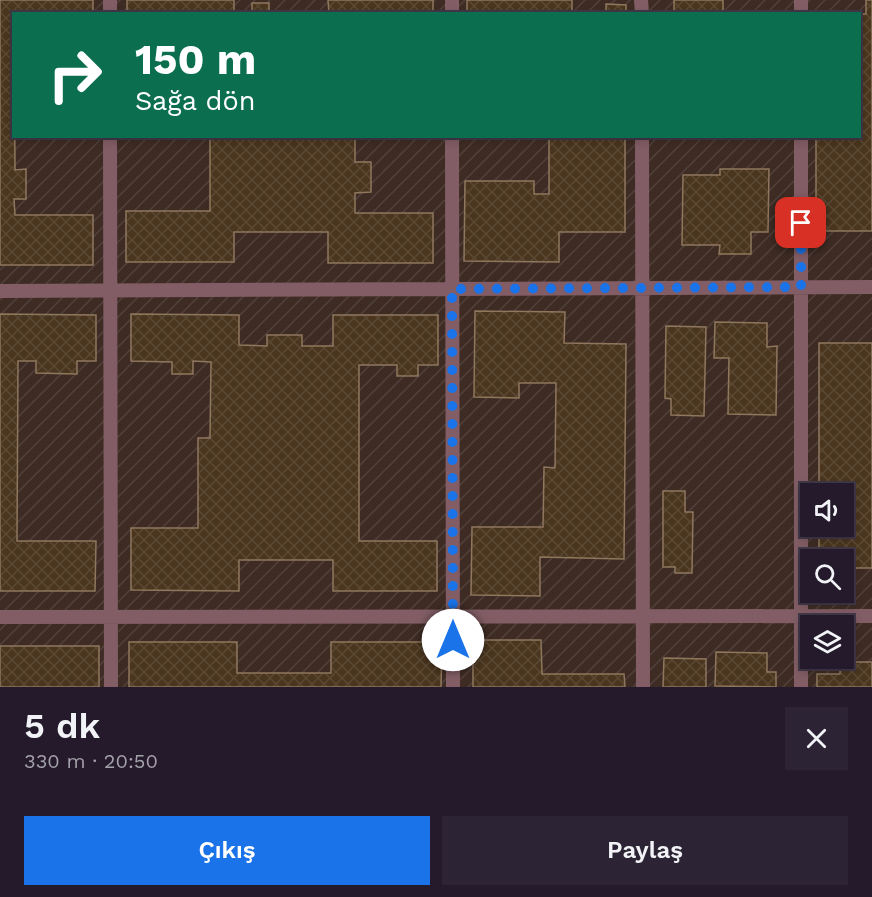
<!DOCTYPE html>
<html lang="tr">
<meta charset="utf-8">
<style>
:root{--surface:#241a2c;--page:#2c2334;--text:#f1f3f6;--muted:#a3a1a9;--line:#413848;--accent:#1a73e8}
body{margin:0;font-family:"Work Sans",sans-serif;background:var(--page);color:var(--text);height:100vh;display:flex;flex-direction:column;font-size:22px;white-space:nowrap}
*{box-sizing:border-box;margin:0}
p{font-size:20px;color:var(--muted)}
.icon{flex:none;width:33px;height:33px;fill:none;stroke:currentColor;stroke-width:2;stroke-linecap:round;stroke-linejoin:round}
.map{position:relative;height:687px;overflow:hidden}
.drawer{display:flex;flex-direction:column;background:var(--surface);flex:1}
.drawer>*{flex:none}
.hud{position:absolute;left:12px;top:12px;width:849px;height:126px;border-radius:0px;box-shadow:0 3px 9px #0003,0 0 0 2px var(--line);background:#0b6e4f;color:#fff;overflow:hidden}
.fabs{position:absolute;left:800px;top:483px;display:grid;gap:12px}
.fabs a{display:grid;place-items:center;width:54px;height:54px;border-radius:0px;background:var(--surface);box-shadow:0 3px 9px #0003,0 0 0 2px var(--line);font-size:30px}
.pin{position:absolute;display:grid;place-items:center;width:51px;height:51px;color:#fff;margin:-26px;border-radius:12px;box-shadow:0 3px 9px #0006}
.me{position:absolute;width:66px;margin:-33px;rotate:0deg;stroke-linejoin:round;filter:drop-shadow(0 0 4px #0008)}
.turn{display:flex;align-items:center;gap:21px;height:126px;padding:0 24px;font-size:27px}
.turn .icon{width:78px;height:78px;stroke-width:2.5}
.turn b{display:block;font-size:42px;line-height:51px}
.round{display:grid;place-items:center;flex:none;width:63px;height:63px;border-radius:0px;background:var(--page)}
.summary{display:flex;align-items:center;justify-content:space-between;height:102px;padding:0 24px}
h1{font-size:36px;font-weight:600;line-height:45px}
.cta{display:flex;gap:12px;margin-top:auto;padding:12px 24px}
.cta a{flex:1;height:69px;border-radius:0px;background:var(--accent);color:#fff;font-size:24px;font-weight:600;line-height:69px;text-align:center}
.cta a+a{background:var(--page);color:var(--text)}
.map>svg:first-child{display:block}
.industrial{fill:url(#industrial-furrows);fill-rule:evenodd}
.building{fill:url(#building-cross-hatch);stroke:#8f775e;stroke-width:1.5}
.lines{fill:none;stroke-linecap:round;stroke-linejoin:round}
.street{stroke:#825d65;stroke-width:14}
.route{stroke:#1a73e8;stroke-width:10;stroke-dasharray:0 18}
</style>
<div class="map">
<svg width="872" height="687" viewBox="0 0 872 687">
<defs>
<pattern id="industrial-furrows" width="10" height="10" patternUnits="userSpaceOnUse" patternTransform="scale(1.5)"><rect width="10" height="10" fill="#3e2c24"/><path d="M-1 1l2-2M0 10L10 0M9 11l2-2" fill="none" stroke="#51413a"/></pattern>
<pattern id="building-cross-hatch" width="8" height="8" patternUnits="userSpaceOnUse" patternTransform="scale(1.5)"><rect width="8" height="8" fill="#4a351e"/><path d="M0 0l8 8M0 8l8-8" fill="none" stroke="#5c4934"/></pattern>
</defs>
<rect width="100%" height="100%" fill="#30233b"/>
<path class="industrial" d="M0,0H872V687H0ZM14,14H860V136H14ZM810,494H843V526H810ZM810,560H843V592H810ZM810,626H843V658H810Z"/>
<path class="building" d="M0,0H93V14H14L15,170L26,169V199H14L15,215H93V265H0Z
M127,0H234V14H127Z
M328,0H433V14H329Z
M467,0H572V14H467Z
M674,0H723V14H674Z
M866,0H872V231H816V136H860V14H866Z
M252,3H269V14H252Z
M606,4L626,5V14H606Z
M210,136H355V162H371V192L355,193V213H433V263H328V232H234V262H126V211H210Z
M549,136H625V232H559V262L464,261L465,181H534V194H549Z
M720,169H769L768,232H751V254H719L720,245H682L683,175H720Z
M475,311L565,312L564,343L626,344L624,559L540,557V596L471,595L472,527H543L544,467L555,468L556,383H519V398L474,397Z
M0,314L96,315V361H77V374L36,373V361H18L17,541H96L95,591H0Z
M131,314L239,315V345L267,346V335H302V346H333V315H438V365H418V376H397V365H359V541H437V591H333V560H239V591L131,590V528H198V438H210L211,362L193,361V374H172V362L131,361Z
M715,322L767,323V347L777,346L776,415L728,414L729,358H714Z
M666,326L706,327L704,416L671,415V399L665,398Z
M819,343H872V568H843V560H819V526H843V494H819Z
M663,491H685V512H693L692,573H675V567H663Z
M473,640H541L542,674H624L625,687H473Z
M129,642H237V673H331V642H442L441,687H129Z
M0,646H99V687H0Z
M716,652L767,653V672H776V687L715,686Z
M664,658L706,659V687H663Z
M840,662H872V687H817V674H840Z"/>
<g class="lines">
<path class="street" d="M110,0V14
M452,0V14
M641,0L642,14
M801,0V14
M110,136L111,687
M452,136L453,687
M642,136L643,687
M801,136V687
M0,291L872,287
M0,617L872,616"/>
</g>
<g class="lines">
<path class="route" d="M453,640L452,289L801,287V223"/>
</g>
</svg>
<div class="fabs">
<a><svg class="icon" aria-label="sound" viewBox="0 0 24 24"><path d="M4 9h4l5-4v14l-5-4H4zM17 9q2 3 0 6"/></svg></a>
<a><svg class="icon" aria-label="search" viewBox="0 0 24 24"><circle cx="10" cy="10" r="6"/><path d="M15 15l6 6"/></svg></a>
<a><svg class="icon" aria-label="layers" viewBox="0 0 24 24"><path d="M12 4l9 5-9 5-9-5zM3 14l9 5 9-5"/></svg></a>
</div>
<div class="pin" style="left:801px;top:223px;background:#d93025"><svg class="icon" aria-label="arrive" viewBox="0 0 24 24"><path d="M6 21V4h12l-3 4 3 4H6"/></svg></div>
<svg class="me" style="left:453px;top:640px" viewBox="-20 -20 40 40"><circle r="19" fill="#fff"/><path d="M0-13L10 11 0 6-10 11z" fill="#1a73e8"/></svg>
<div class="hud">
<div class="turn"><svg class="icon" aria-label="right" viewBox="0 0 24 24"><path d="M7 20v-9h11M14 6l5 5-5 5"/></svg><div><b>150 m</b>Sağa dön</div></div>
</div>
</div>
<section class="drawer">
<div class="summary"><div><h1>5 dk</h1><p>330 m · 20:50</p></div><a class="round"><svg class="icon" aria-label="close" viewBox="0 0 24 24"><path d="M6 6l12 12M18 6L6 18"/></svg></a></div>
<div class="cta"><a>Çıkış</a><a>Paylaş</a></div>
</section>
